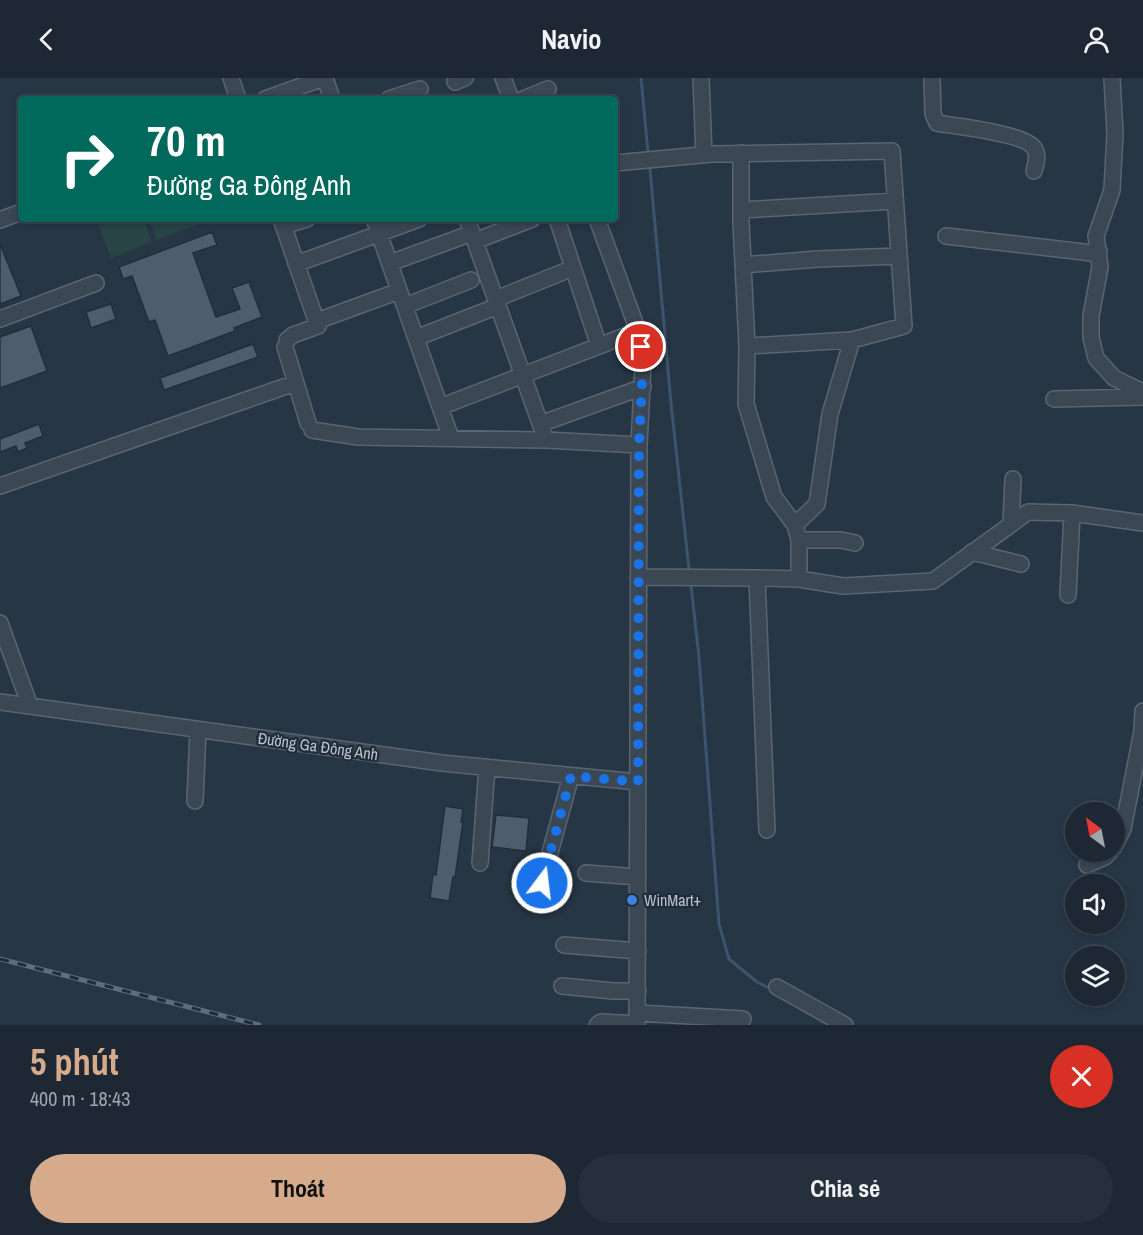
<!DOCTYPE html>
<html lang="vi">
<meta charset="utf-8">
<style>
:root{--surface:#1d2834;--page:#25303c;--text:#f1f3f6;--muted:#a0a6ac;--line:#3b444f;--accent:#d6ab8b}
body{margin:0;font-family:"Archivo Narrow",sans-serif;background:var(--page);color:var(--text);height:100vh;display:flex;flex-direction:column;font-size:22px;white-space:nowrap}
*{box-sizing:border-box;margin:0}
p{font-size:20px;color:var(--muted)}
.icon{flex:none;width:33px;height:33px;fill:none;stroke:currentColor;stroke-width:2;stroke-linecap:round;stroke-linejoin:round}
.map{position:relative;height:947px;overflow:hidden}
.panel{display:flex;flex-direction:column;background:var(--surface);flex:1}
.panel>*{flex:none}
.guide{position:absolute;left:18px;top:18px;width:600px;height:126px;border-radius:6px;box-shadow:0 3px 9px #0003,0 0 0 2px var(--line);background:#00695c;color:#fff;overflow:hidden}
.needle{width:39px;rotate:328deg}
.buttons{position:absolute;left:1065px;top:724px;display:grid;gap:12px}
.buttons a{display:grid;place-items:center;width:60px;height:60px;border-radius:50%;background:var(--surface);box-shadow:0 3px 9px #0003,0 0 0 2px var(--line);font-size:30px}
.pin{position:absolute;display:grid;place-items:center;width:51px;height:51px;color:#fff;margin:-26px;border:3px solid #fff;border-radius:50%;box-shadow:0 2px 6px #0007}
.me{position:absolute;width:66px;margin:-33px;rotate:15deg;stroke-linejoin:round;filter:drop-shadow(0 0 4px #0008)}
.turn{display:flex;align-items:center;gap:21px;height:126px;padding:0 30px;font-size:27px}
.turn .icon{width:78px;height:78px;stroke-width:2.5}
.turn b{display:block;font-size:42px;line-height:51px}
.round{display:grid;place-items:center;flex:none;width:63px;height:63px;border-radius:32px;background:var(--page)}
.summary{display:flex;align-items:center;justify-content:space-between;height:102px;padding:0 30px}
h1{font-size:36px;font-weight:800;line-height:45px;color:var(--accent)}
.button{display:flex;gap:12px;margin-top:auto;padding:12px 30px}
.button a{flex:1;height:69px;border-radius:36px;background:var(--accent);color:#111;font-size:24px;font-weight:800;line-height:69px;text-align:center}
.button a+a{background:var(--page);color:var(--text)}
header{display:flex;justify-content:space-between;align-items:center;height:78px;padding:0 30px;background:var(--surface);font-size:27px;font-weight:800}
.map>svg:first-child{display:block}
.green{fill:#294445}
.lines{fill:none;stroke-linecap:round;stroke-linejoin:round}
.stream{stroke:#3d546e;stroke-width:3}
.building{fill:#4e5d6e;stroke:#222e3b;stroke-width:1.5}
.minor-casing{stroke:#5a6571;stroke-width:18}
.minor{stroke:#3c4754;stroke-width:15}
.rail-casing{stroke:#5e6c7b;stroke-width:5}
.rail{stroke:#202c3a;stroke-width:3;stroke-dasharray:9;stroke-linecap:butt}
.route{stroke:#1a73e8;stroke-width:10;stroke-dasharray:0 18}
.shop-dot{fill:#3f7fe0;stroke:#202c3a;stroke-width:2}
.labels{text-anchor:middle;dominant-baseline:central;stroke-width:4.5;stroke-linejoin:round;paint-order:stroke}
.street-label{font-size:16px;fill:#bac2cd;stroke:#202c3a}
.poi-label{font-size:16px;fill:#bac2cd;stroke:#202c3a;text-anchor:start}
</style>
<header><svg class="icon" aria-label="back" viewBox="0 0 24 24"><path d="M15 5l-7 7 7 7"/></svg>Navio<svg class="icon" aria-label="person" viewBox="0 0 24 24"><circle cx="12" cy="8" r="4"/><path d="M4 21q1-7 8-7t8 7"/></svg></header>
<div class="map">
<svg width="1143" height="947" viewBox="0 0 1143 947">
<rect width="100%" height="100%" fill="#273645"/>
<path class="green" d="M96,141H144L152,164L111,180Z
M149,141H197L199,146L157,162Z"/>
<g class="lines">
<path class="stream" d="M641,0L648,74
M650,91L671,325L689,491
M691,507L699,579L719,846L729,881L757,904L771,911"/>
</g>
<path class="building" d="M212,154L217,167L193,175L216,239L240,231L232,210L249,204L262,239L234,250L235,253L168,278L155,242L149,244L132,198L123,201L119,189Z
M0,166L21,218L0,226Z
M111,226L116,241L91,250L86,234Z
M31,248L47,293L0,310V259Z
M253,266L258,279L164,312L160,300Z
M39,346L43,358L25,365L27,370L18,374L16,368L0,374V361Z
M445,728L463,731L461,744H463L455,799H453L449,823L430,820L433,796L436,797Z
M496,737L529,740L526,773L492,769Z"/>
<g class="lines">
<g class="minor-casing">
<path id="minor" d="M231,0L238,21
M325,0L332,21
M503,0L511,21
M701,0L704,77
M932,0L933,36L937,45C955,48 1026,56 1034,70C1039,77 1036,86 1034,93
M1112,0L1115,56L1112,112L1096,158L1100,189L1091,238V259L1096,280L1114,300L1143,314
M455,4L465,0
M265,21L324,0
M389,21L420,11
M523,21L548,11
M741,75V144L747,268
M615,85L712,76L892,73L904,248L852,262L747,268L746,326L774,419L795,447L817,426L830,336L852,262
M741,132L895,123
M281,141L318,248L293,257L287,262
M374,141L451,360
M467,141L546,362
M557,141L599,268
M597,141L638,253L643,286L639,367L637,947
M0,142L21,134
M283,148L307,141
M946,158L1092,175L1099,173
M475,163L532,141
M390,185L472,155
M296,186L419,141
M743,187L818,181L899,178
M496,221L573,190
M405,228L471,202
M0,241L96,205
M317,243L399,213
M416,260L498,228
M285,269L308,345
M1054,321L1143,319
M440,329L638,253
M540,346L643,309
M312,352L358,359L546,362L639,367
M0,408L295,305
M1011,446L1013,401
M795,447L799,462H841L855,465
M972,474L1021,486
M638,499L757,500L799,501L843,508L933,503L1028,434L1072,435L1143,445
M757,500L767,752
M799,501V462
M1068,517L1072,435
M0,545L30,628
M0,624L442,685L638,704
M195,723L198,652
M1114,769L1123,751L1142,653L1143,633
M480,785L487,689
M1087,787L1105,779L1110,774
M586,795L638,799
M536,826L571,698
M564,867L638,873
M562,908L613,913H638
M777,909L845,947
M637,935L743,941
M597,947L601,944L637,946"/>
</g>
<use href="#minor" class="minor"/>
<g class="rail-casing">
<path id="rail" d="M0,881L259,947"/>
</g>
<use href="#rail" class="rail"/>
</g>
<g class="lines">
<path class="route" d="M542,805L571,698L638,704L639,367L643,286L641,269"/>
</g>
<circle class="shop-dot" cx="632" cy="822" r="6"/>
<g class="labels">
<g class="street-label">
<text transform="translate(318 668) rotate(8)">Đường Ga Đông Anh</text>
</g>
<g class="poi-label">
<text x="644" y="822">WinMart+</text>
</g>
</g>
</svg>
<div class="buttons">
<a><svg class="needle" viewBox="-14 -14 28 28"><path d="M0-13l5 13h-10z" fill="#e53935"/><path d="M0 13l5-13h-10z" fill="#a0a6ac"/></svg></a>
<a><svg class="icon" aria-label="sound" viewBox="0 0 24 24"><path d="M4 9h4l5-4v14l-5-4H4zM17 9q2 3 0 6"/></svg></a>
<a><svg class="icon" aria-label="layers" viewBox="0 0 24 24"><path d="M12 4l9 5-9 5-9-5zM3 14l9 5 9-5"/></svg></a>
</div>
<div class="pin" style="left:641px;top:269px;background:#d93025"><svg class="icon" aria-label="arrive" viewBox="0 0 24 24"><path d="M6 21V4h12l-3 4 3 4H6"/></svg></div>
<svg class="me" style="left:542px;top:805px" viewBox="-20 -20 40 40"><circle r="17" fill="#1a73e8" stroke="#fff" stroke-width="3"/><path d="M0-11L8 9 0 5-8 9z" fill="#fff"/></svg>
<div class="guide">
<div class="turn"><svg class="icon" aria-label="right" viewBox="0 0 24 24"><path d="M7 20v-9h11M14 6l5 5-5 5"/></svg><div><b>70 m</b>Đường Ga Đông Anh</div></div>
</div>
</div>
<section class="panel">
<div class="summary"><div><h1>5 phút</h1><p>400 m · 18:43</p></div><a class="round" style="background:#d93025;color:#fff"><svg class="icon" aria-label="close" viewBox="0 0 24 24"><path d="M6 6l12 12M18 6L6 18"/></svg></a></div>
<div class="button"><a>Thoát</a><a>Chia sẻ</a></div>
</section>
